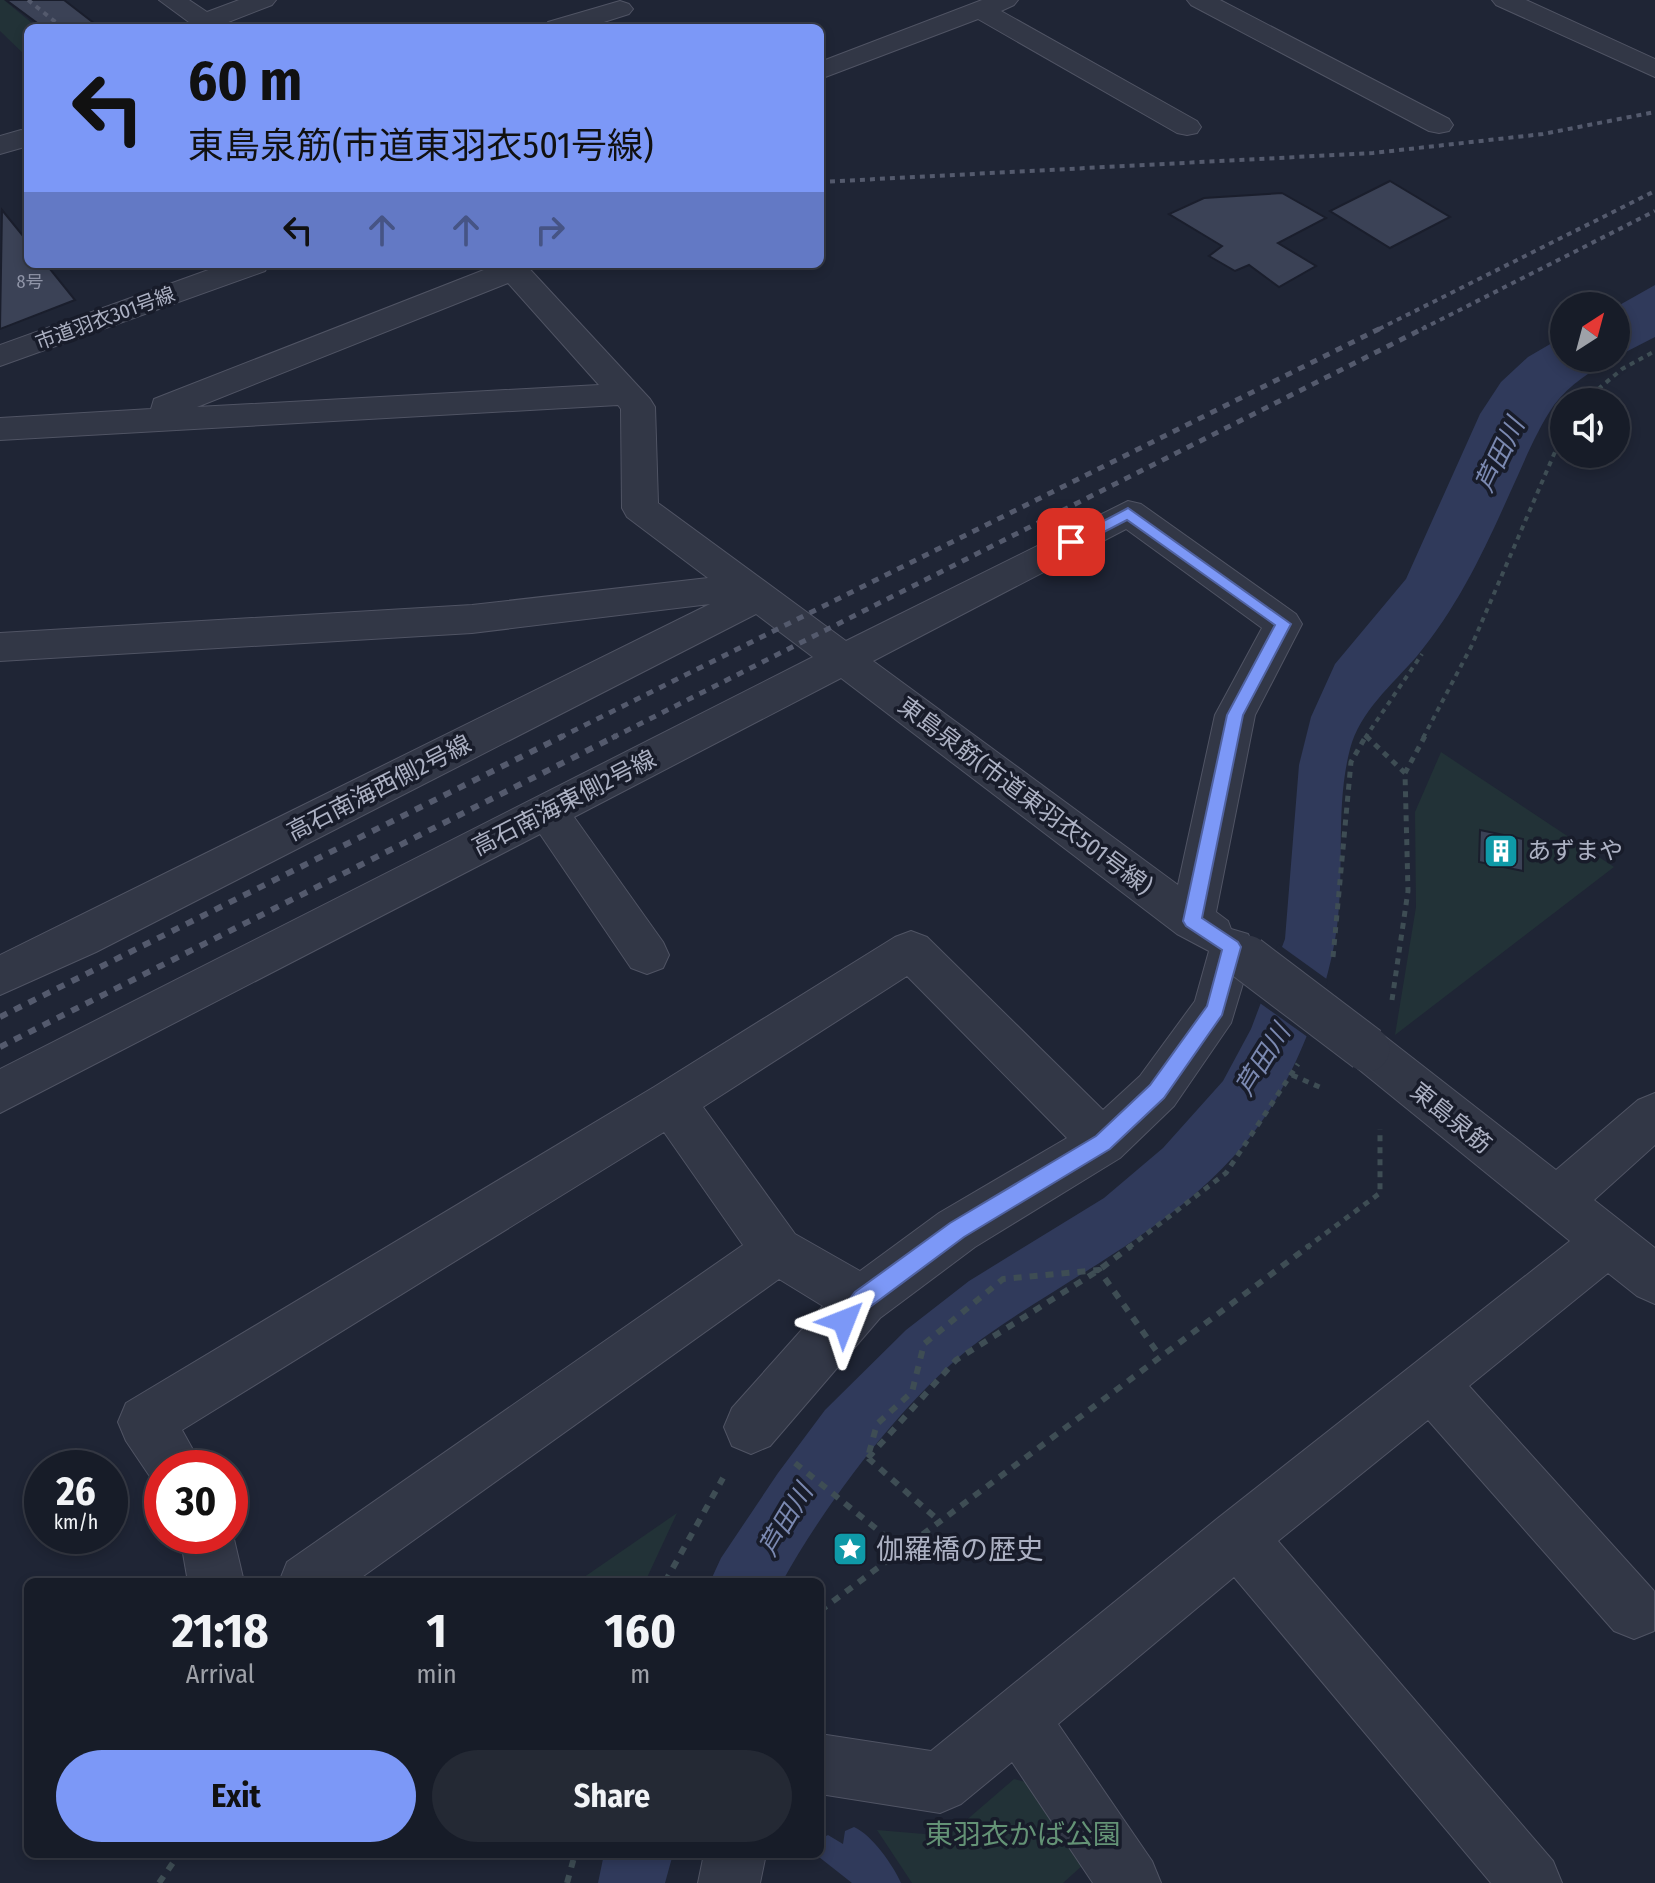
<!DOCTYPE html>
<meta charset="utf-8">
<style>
:root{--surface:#171c28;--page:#242934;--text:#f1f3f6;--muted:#9ea1a8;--line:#363a45;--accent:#7c98f7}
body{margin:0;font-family:"Fira Sans Condensed","Noto Sans JP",sans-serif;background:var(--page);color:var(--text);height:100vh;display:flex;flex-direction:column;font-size:30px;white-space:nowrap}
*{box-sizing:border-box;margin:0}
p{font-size:26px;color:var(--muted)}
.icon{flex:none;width:44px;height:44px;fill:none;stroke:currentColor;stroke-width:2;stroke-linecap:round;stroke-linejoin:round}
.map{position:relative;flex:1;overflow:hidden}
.panel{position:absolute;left:24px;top:1578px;width:800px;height:280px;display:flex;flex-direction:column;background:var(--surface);border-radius:12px;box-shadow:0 4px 12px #0003,0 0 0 2px var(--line)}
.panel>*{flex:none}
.hud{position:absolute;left:24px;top:24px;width:800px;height:244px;border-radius:12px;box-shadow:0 4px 12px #0003,0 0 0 2px var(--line);background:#7c98f7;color:#111;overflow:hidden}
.needle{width:52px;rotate:36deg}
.buttons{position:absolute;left:1550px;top:292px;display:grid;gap:16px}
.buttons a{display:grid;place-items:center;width:80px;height:80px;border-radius:50%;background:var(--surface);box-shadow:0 4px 12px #0003,0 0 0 2px var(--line);font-size:40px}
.speed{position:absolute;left:24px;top:1450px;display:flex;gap:16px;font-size:40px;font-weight:700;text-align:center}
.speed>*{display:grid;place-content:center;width:104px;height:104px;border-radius:50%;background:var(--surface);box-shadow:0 4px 12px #0003,0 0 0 2px var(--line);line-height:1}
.speed small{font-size:20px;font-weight:400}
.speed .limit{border:12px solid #d22;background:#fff;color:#111}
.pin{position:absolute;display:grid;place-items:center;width:68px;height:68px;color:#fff;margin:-34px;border-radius:16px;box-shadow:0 4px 12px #0006}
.me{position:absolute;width:88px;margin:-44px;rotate:45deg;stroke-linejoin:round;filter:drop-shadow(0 0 6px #0008)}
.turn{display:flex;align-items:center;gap:28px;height:168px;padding:0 32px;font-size:36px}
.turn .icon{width:104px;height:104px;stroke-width:2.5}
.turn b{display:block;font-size:56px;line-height:68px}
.lanes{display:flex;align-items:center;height:76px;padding:0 32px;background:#0003;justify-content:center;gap:40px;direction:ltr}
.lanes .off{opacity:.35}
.eta{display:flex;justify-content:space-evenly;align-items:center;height:136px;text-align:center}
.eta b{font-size:48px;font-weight:700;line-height:56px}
.action{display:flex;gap:16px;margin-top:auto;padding:16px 32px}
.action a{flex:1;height:92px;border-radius:48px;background:var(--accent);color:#111;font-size:32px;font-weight:700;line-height:92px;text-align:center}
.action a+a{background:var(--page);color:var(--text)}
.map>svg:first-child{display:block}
.green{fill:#223237}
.water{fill:#303a5b}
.pier{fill:#1f2535}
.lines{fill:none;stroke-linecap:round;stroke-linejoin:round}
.stream{fill:#303a5b;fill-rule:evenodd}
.building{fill:#3b4256;stroke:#1a1e2c;stroke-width:2}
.minor-casing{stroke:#505464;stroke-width:2}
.path-far2{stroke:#3e4d54;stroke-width:4;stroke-dasharray:5 5;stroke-linecap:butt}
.path-far1{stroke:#3e4d54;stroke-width:5;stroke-dasharray:6 6;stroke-linecap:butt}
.path{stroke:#3e4d54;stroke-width:6;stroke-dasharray:8 8;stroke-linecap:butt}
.minor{fill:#323746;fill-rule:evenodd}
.rail-far2{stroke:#545a6d;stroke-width:4;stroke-dasharray:5 5;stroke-linecap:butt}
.rail-far1{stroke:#545a6d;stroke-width:5;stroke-dasharray:7 7;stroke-linecap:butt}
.rail{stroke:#545a6d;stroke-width:6;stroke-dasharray:8 8;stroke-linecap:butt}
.minor-bridge-casing{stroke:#505464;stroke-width:47;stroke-linecap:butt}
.minor-bridge{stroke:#323746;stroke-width:45}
.route{fill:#7c98f7;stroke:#5163a1;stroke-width:2}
.labels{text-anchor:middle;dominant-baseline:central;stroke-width:7;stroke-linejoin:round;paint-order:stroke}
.far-number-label{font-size:18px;fill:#9095a8}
.far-street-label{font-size:20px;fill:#acb1c3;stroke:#181c2a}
.street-label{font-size:24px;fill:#acb1c3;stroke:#181c2a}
.poi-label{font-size:24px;fill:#acb1c3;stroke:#181c2a;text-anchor:start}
.water-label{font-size:26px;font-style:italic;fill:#7b89b1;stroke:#181c2a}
.near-poi-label{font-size:28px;fill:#acb1c3;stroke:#181c2a;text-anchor:start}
.near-park-label{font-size:28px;fill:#649376;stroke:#181c2a}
</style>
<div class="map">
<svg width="1655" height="1883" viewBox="0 0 1655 1883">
<rect width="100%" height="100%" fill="#1f2535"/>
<path class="green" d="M0,0H4L38,28H28V58L0,31Z
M1441,752L1614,867L1395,1035L1416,907L1415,812Z
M677,1513L645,1582H577Z
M1014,1779L1049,1788L1094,1855L1063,1883H912L877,1830L948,1836Z"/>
<path class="water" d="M1655,285V337L1616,357V307Z
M1564,336V358H1615C1593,369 1569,385 1554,405C1535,433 1523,465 1509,495C1484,551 1457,608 1417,656C1392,685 1360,711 1350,749C1335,807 1345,868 1337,927C1329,985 1305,1050 1275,1101C1207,1214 1086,1265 983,1338C909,1392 826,1502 782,1582H710L721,1558L778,1473L825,1410L906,1330L969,1281L1104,1198L1163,1148L1223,1081L1251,1029L1285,939L1299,765L1311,717L1335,664L1406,579L1480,414L1501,382L1528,357Z
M604,1854H673L665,1883H598Z"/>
<path class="pier" d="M1278,944L1328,980L1309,1038L1257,1001Z"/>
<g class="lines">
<path class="stream" d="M854,1827C872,1835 893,1865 901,1883H852L819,1857L820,1839L828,1835L843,1844L845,1831Z"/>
</g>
<path class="building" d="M6,0H64L99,27L44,28Z
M1390,181L1450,217L1390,248L1330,211Z
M1282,193L1326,218L1278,243L1316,266L1279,287L1249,265L1235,271L1209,256L1222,246L1169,214L1204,198Z
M2,210L28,242V264H46L75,300L0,329Z
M1480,830L1523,839V871L1479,862Z"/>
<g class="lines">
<g class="minor-casing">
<path id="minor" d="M159,0H189L207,12L239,0H276L272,5L213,28H197Z
M982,0H1018L1014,5L1001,11L1197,121L1201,127L1197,133L1187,135L1177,133L978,19L820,79V62Z
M1187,0H1220L1449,119L1453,125L1449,131L1439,133L1429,131L1191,5Z
M1492,0H1526L1655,59V77L1496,5Z
M620,1L629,4L633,9L629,14L585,28H544L548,22Z
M21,130L28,132V146L0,154V136Z
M225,264H269L265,271L0,366V345Z
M493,264H525L650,399L655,407L658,503L846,641L1128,501L1141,504L1296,614L1302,624L1255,715L1216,912L1228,921L1231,929L1248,934L1254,947L1231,1023L1174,1106L1120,1158L975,1247L880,1318L770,1446L751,1454L732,1446L724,1427L732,1408L823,1306L779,1279L355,1582H279L287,1562L743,1245L664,1132L182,1430L203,1468H162V1489L157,1487L126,1441L118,1422L126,1403L654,1087L895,937L911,931L927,937L1103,1110L1140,1076L1195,1001L1209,951L1177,934L841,678L574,817L663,942L669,955L663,968L647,974L631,968L540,834L0,1113V1069L813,657L756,614L96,952L0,995V955L710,604L472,633L0,661V633L472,605L708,578L627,517L622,508L621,409L618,405L0,440V418L151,409L154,399L494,266ZM508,283L599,385L197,407ZM1126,529L1262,628L1215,715L1178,885L873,661ZM907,976L1067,1138L939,1213L860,1271L795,1234L703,1107Z
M1367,1029L1383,1035L1556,1170L1638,1100L1655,1093V1145L1594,1200L1655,1248V1304L1637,1296L1608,1273L1469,1386L1654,1591V1631L1634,1639L1614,1631L1428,1420L1278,1541L1553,1861L1562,1883H1491L1234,1577L1058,1724L1152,1861L1161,1883H1093L1012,1762L961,1804L940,1813L820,1794V1734L931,1751L1218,1518L1570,1241L1351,1063L1344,1049L1351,1035Z
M230,1522L244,1582H188L180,1536H230Z
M704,1854H766L760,1883H698Z"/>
</g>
<path class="path-far2" d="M1583,402L1622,369L1655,351
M1365,738L1422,654
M1423,738L1471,647L1564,431"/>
<path class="path-far1" d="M1366,736L1405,773
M1333,957L1351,762L1366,736
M1392,1000L1408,891L1405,773L1425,736
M1292,1075L1324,1089
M1128,1248L1226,1173L1298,1064
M1306,1248L1380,1193V1129"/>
<path class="path" d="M869,1453L877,1424L912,1392L924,1344L1003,1279L1099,1270L1160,1356
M868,1458L956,1360L1099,1270L1131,1246
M868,1458L938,1520
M795,1463L900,1548
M665,1582L723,1478
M820,1611L1309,1246
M159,1883L179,1854
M567,1883L575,1854"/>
<use href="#minor" class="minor"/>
<path class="rail-far2" d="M28,0L63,28
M820,182L1373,153L1543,134L1655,112
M1379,329L1655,191
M1422,329L1655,211"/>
<path class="rail-far1" d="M559,738L1383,327
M612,738L1426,327"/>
<path class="rail" d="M0,1017L563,736
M0,1047L616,736"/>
<g class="minor-bridge-casing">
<path id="minor-bridge" d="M1247,958L1367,1049"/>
</g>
<use href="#minor-bridge" class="minor-bridge"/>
</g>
<path class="route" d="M1128,508L1291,624L1243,715L1202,918L1238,942L1241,947L1222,1015L1164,1098L1110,1149L964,1237L870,1307L852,1328L844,1331L836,1328L833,1321L855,1292L950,1223L1096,1136L1150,1085L1207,1006L1222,950L1186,926L1183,921L1227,715L1275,625L1127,520L1077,546H1066L1064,542Z"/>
<defs>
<g id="building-square" transform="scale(1.8)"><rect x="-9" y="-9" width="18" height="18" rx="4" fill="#0f9aa8" stroke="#181c2a"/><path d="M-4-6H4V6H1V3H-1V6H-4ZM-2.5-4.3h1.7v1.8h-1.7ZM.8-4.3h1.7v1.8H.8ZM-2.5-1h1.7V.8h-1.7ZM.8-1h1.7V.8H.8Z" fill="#fff"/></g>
<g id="sight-square" transform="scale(1.8)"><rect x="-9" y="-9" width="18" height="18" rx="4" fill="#0f9aa8" stroke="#181c2a"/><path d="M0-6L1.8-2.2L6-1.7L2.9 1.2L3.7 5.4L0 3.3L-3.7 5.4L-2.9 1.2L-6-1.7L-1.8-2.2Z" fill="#fff"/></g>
</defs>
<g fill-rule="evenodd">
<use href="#building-square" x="1501" y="851"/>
<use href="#sight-square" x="850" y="1549"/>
</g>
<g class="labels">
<g class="far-number-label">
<text x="30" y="282">8号</text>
</g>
<g class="far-street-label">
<text transform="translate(105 318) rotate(-20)">市道羽衣301号線</text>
</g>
<g class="street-label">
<text transform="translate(379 788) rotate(-27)">高石南海西側2号線</text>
<text transform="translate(1025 796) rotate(37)">東島泉筋(市道東羽衣501号線)</text>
<text transform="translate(564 803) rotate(-27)">高石南海東側2号線</text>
<text transform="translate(1451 1118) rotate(39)">東島泉筋</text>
</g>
<g class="poi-label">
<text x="1527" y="851">あずまや</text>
</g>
<g class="water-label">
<text transform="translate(1500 455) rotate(-64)">芦田川</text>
<text transform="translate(1263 1060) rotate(-58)">芦田川</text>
<text transform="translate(786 1520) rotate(-59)">芦田川</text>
</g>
<g class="near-poi-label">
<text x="876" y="1549">伽羅橋の歴史</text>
</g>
<g class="near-park-label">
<text x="1023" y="1834">東羽衣かば公園</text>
</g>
</g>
</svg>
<div class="buttons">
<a><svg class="needle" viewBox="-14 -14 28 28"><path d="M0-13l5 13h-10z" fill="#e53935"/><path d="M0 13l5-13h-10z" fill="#9ea1a8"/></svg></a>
<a><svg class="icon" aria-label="sound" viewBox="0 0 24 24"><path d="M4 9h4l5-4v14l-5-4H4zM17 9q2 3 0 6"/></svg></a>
</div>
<div class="speed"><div>26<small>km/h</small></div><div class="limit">30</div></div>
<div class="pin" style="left:1071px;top:542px;background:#d93025"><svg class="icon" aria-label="arrive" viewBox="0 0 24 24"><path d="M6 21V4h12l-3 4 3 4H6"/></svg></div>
<svg class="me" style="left:844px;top:1321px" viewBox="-20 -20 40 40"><path d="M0-17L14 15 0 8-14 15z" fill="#7c98f7" stroke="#fff" stroke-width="4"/></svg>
<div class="hud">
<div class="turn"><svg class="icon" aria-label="left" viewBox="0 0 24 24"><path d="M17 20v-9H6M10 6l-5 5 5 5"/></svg><div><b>60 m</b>東島泉筋(市道東羽衣501号線)</div></div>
<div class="lanes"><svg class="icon" aria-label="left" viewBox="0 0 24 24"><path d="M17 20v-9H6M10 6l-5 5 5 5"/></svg><svg class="icon off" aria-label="ahead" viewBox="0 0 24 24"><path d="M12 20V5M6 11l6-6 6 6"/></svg><svg class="icon off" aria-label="ahead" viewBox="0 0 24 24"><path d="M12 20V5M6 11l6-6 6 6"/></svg><svg class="icon off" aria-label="right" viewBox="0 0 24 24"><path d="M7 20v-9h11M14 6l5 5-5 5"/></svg></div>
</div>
<section class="panel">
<div class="eta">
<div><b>21:18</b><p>Arrival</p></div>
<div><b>1</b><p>min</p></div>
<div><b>160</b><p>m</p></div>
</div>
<div class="action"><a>Exit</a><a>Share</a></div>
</section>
</div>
